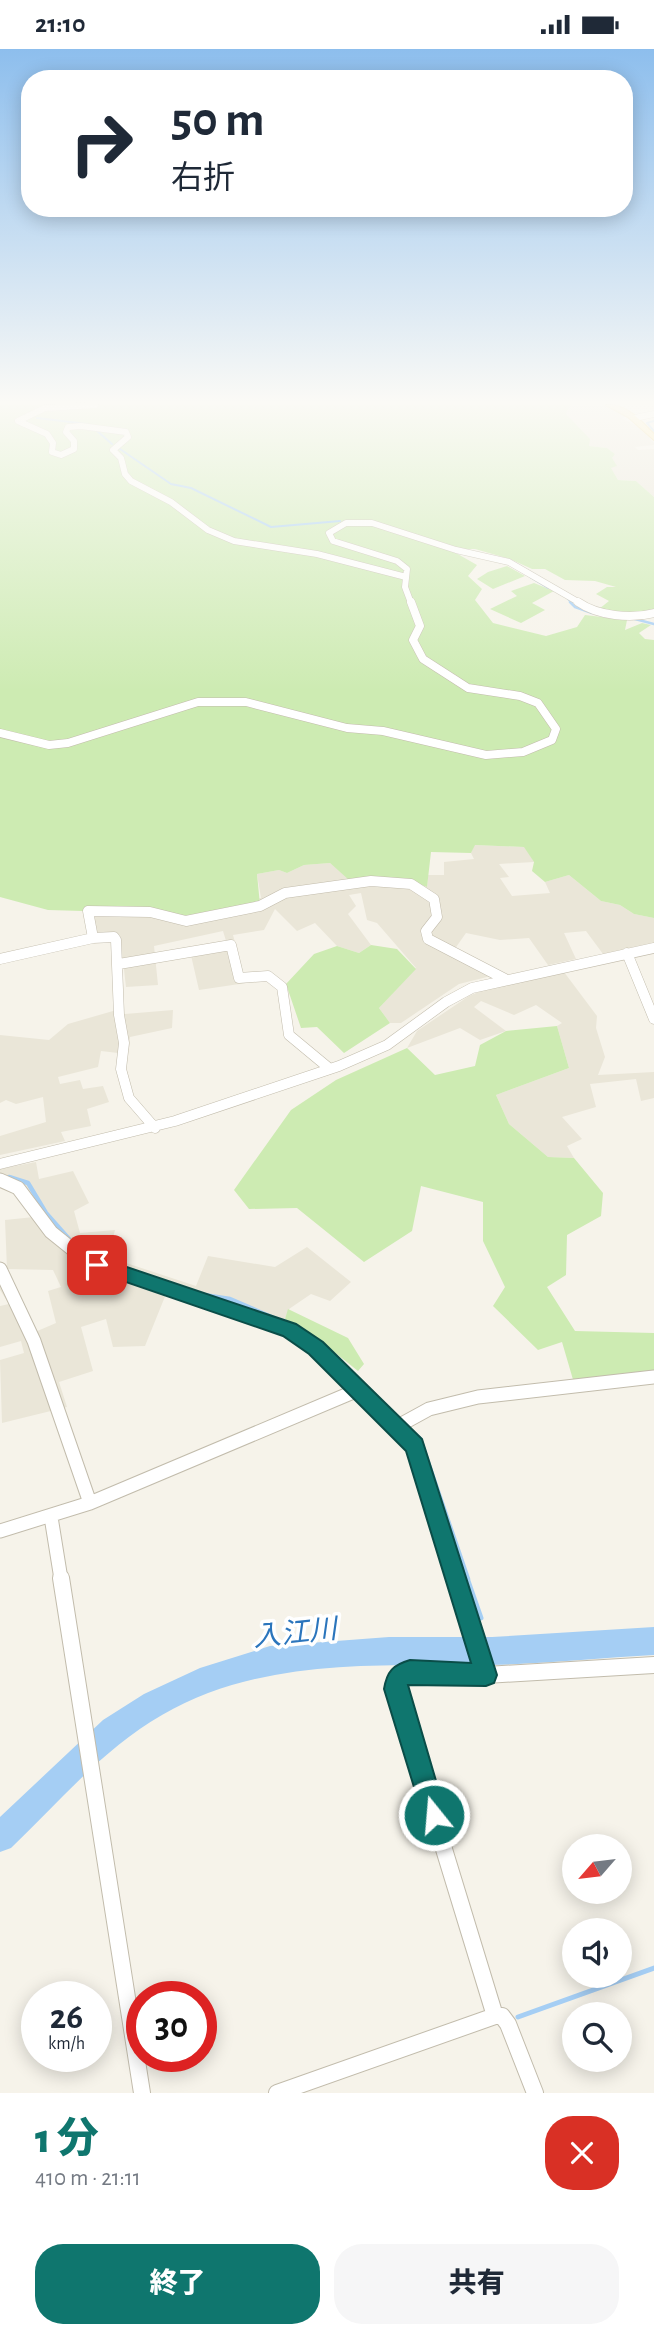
<!DOCTYPE html>
<html lang="ja">
<meta charset="utf-8">
<style>
:root{--surface:#fff;--page:#f6f6f7;--text:#1f2937;--muted:#747a83;--accent:#0f766e}
body{margin:0;font-family:"Alegreya Sans","Noto Sans JP",sans-serif;background:var(--page);color:var(--text);height:100vh;display:flex;flex-direction:column;font-size:26px;white-space:nowrap}
*{box-sizing:border-box;margin:0}
p{font-size:23px;color:var(--muted)}
.icon{flex:none;width:38px;height:38px;fill:none;stroke:currentColor;stroke-width:2;stroke-linecap:round;stroke-linejoin:round}
.map{position:relative;height:2044px;overflow:hidden}
.drawer{display:flex;flex-direction:column;background:var(--surface);flex:1}
.drawer>*{flex:none}
.guide{position:absolute;left:21px;top:21px;width:612px;height:147px;border-radius:28px;box-shadow:0 4px 18px #0003;background:#fff;color:var(--text);overflow:hidden}
.needle{width:46px;rotate:242deg}
.buttons{position:absolute;left:562px;top:1785px;display:grid;gap:14px}
.buttons a{display:grid;place-items:center;width:70px;height:70px;border-radius:50%;background:var(--surface);box-shadow:0 4px 18px #0003;font-size:35px}
.speed{position:absolute;left:21px;top:1932px;display:flex;gap:14px;font-size:35px;font-weight:700;text-align:center}
.speed>*{display:grid;place-content:center;width:91px;height:91px;border-radius:50%;background:var(--surface);box-shadow:0 4px 18px #0003;line-height:1}
.speed small{font-size:18px;font-weight:400}
.speed .limit{border:10px solid #d22;background:#fff;color:#111}
.pin{position:absolute;display:grid;place-items:center;width:60px;height:60px;color:#fff;margin:-30px;border-radius:14px;box-shadow:0 4px 10px #0006}
.me{position:absolute;width:77px;margin:-38px;rotate:343deg;stroke-linejoin:round;filter:drop-shadow(0 0 5px #0008)}
.turn{display:flex;align-items:center;gap:24px;height:147px;padding:0 35px;font-size:32px}
.turn .icon{width:91px;height:91px;stroke-width:2.5}
.turn b{display:block;font-size:49px;line-height:60px}
.round{display:grid;place-items:center;flex:none;width:74px;height:74px;border-radius:28px;background:var(--page)}
.head{display:flex;align-items:center;justify-content:space-between;height:119px;padding:0 35px}
h1{font-size:42px;font-weight:800;line-height:52px;color:var(--accent)}
.action{display:flex;gap:14px;margin-top:auto;padding:14px 35px}
.action a{flex:1;height:80px;border-radius:28px;background:var(--accent);color:#fff;font-size:28px;font-weight:800;line-height:80px;text-align:center}
.action a+a{background:var(--page);color:var(--text)}
.status{display:flex;justify-content:space-between;align-items:center;height:49px;padding:0 35px;background:var(--surface);direction:ltr}
.status svg{height:19px;fill:currentColor}
.map>svg:first-child{display:block}
.residential{fill:#eae6d8}
.green{fill:#cdebb2}
.lines{fill:none;stroke-linecap:round;stroke-linejoin:round}
.stream-far3{stroke:#a5cef4;stroke-width:2}
.stream-far2{stroke:#a5cef4;stroke-width:2.5}
.stream-far1{stroke:#a5cef4;stroke-width:4.5}
.stream{stroke:#a5cef4;stroke-width:5}
.river{fill:#a5cef4;fill-rule:evenodd}
.minor-far4-casing{stroke:#c2bcac;stroke-width:7}
.minor-far3-casing{stroke:#c2bcac;stroke-width:9}
.minor-far2-casing{stroke:#c2bcac;stroke-width:11}
.minor-far1-casing{stroke:#c2bcac;stroke-width:15}
.minor-casing{stroke:#c2bcac;stroke-width:18}
.major-casing{stroke:#e9cb65;stroke-width:2}
.minor-far4{stroke:#fff;stroke-width:6}
.minor-far3{stroke:#fff;stroke-width:8}
.minor-far2{stroke:#fff;stroke-width:10}
.minor-far1{stroke:#fff;stroke-width:13}
.minor{stroke:#fff;stroke-width:16}
.major{fill:#ffe99a;fill-rule:evenodd}
.route{fill:#0f766e;stroke:#0a4d48;stroke-width:2}
.labels{text-anchor:middle;dominant-baseline:central;stroke-width:7;stroke-linejoin:round;paint-order:stroke}
.near-water-label{font-size:28px;font-style:italic;fill:#2b75bc;stroke:#fff}
</style>
<div class="status"><b>21:10</b><svg viewBox="0 0 49 12"><path d="M0 12V9h3v3zM5 12V6h3v6zM10 12V3h3v9zM15 12V0h3v12zM26 1h20v11H26zM47 4h2v5h-2z"/></svg></div>
<div class="map">
<svg width="654" height="2044" viewBox="0 0 654 2044">
<rect width="100%" height="100%" fill="#f6f3ea"/>
<path class="residential" d="M570,356H605L629,367L621,369L641,379L654,394V396L635,398L638,401L654,400V448L636,432L618,431L610,418L611,408L615,405L607,399L589,397L566,365Z
M474,796L525,798L534,813L499,815L509,828L500,829L512,847L550,844L545,833L569,826L601,852L620,856L634,865L654,869V894L603,905L586,882L564,884L576,910L548,916L529,889L500,891L466,884L454,901L503,924L459,935L401,974H390L379,959L416,919L377,874L367,871L361,844L349,846L356,857L348,865L371,896L359,904L337,897L315,874L297,882L275,860L264,881L233,886L246,934L199,941L190,902L227,895L223,882L154,897L158,936L126,938L120,886L95,885L92,866L261,849L257,825L279,821L287,824L304,816L330,814L350,831L406,830L427,838L428,826H444V813L474,810L471,804Z
M564,923L597,967L596,979L605,1008L598,1026L654,1023V1049L641,1052L636,1030L590,1035L596,1058L562,1068L582,1090L567,1097L574,1109L548,1108L509,1075L496,1046L569,1019L557,977L562,974L536,956L514,966L481,952L474,958L506,982L480,991L460,979L407,999L417,982L469,947L495,936Z
M173,961L172,979L130,988L129,1001L118,1004L101,1002L98,1018L58,1028L60,1035L80,1031L83,1040L103,1037L109,1053L87,1060L91,1077L61,1083L65,1092L0,1106V1087L46,1073L43,1048L16,1055L6,1051L0,1054V986L49,991L68,975L113,962L125,965Z
M36,1113L39,1130L73,1122L89,1154L74,1162L80,1184L115,1181L108,1208L196,1237L208,1207L275,1218L307,1198L351,1233L330,1252L311,1245L289,1260L285,1270L275,1282L166,1245L145,1297L113,1298L106,1270L81,1278L93,1322L59,1333L67,1358L2,1374L0,1311L24,1304L21,1292L0,1298V1257L9,1255L0,1241V1233L35,1283L56,1274L48,1242L61,1238L53,1221L7,1220L5,1171L34,1168L0,1127V1120Z"/>
<path class="green" d="M0,356H570L566,365L590,390L589,397L607,399L615,405L612,409L617,417L611,419L618,431L636,432L654,448V561L631,565L599,560L609,552L596,545L607,538H616L595,532L565,531L545,520H532L510,510L475,500H458L456,504L477,516L468,527L482,540L475,551L493,574L546,587L577,578L585,566L627,571L625,581L642,574L651,576L639,584L645,590L654,591V869L634,865L620,856L601,852L569,826L545,833L532,822L534,813L524,798L475,796L471,804L431,803L427,838L406,830L349,831L330,814L304,816L287,824L279,821L257,825L260,856L186,870L104,858L83,862L48,861L0,848Z
M507,517L525,527L493,540L477,530L488,523Z
M534,534L554,542L532,554L545,561L521,574L490,560L517,547L511,542Z
M371,896L397,900L416,920L379,959L390,974L344,1004L317,978L301,979L286,935L314,905L337,897L359,904Z
M557,977L569,1019L496,1046L509,1075L548,1108L574,1109L603,1144L601,1167L567,1186L566,1226L547,1238L575,1282L654,1284V1323L574,1334L562,1293L538,1301L493,1257L505,1238L483,1192V1153L421,1137L412,1182L364,1213L297,1159L249,1160L234,1141L291,1061L336,1031L407,999L435,1026L475,1017L480,996L506,982Z
M288,1260L348,1289L364,1315L358,1322L328,1298L285,1270Z"/>
<g class="lines">
<path class="stream-far3" d="M37,369L87,375
M654,372L647,374L654,382
M96,381L112,395
M120,400L171,435L191,439L271,478L340,472
M530,528L548,539
M567,549L572,554"/>
<path class="stream-far2" d="M570,553L575,558L592,564
M635,570L654,575"/>
<path class="stream-far1" d="M9,1128L28,1134L46,1164L69,1190
M204,1246L230,1250L276,1270
M365,1338L400,1371
M405,1377L420,1390L468,1530"/>
<path class="stream" d="M467,1529L481,1569
M518,1968L654,1919"/>
<path class="river" d="M654,1578V1606C599,1609 544,1615 489,1616C379,1617 262,1608 162,1666C104,1699 59,1753 11,1799L0,1803V1768L103,1671L144,1645L200,1619L270,1597L389,1588H492Z"/>
<g class="minor-far4-casing">
<path id="minor-far4" d="M95,356L45,359L18,372L47,385L53,394L52,403L61,406L74,400V392L66,383L68,378L81,377L126,383L128,388L113,401L121,409L125,425L131,432L171,453L208,481L234,492L317,505L406,528
M635,369L654,365
M411,554L405,538L407,520L397,512L333,492L329,484L346,474H372L456,501L509,513L580,554"/>
</g>
<g class="minor-far3-casing">
<path id="minor-far3" d="M578,553C598,567 631,570 654,564
M0,684L49,696L68,694L198,653H246L347,679L383,682L486,706L523,703L552,691L556,680L538,654L520,647L468,639L423,610L413,591L420,577L411,553"/>
</g>
<g class="minor-far2-casing">
<path id="minor-far2" d="M627,904L654,970
M0,910L93,889
M119,915L231,896L239,929L268,927L282,938L289,986L330,1020
M155,1079L129,1049L121,1020L124,994L119,966L116,891L114,888L93,889L88,862L150,863L186,872L260,857L285,844L371,832L411,835L434,850L437,868L426,882L428,890L505,930
M0,1115L175,1072L339,1017L387,996L446,953L472,939L654,899"/>
</g>
<g class="minor-far1-casing">
<path id="minor-far1" d="M0,1131L18,1139L51,1183L87,1212L289,1281L316,1299L415,1397L456,1530
M0,1220L34,1292L90,1454
M398,1377L429,1360L478,1348L654,1328
M51,1468L61,1530
M0,1482L90,1454L358,1341"/>
</g>
<g class="minor-casing">
<path id="minor" d="M61,1529L142,2044
M456,1529L486,1626
M495,1967L395,1640L398,1630L410,1623L486,1626L654,1616
M277,2044L495,1967H502L508,1975L535,2044"/>
</g>
<g class="major-casing">
<path id="major" d="M606,356C627,355 640,371 654,385V391L628,368Z"/>
</g>
<use href="#minor-far4" class="minor-far4"/>
<use href="#minor-far3" class="minor-far3"/>
<use href="#minor-far2" class="minor-far2"/>
<use href="#minor-far1" class="minor-far1"/>
<use href="#minor" class="minor"/>
<use href="#major" class="major"/>
</g>
<linearGradient id="sky" x2="0" y2="1"><stop stop-color="#8dbeed"/><stop offset="0.55" stop-color="#fbfaf6"/><stop offset="1" stop-color="#fbfaf6" stop-opacity="0"/></linearGradient>
<rect width="654" height="642" fill="url(#sky)"/>
<path class="route" d="M97,1208L296,1275L323,1293L422,1390L497,1626L494,1634L486,1637L408,1636L446,1766L442,1774L434,1778L425,1774L384,1640C387,1622 393,1616 410,1611L471,1614L406,1402L309,1305L283,1287L91,1221L88,1216L91,1210Z"/>
<g class="labels">
<g class="near-water-label">
<text transform="translate(295 1585) rotate(-6)">入江川</text>
</g>
</g>
</svg>
<div class="buttons">
<a><svg class="needle" viewBox="-14 -14 28 28"><path d="M0-13l5 13h-10z" fill="#e53935"/><path d="M0 13l5-13h-10z" fill="#747a83"/></svg></a>
<a><svg class="icon" aria-label="sound" viewBox="0 0 24 24"><path d="M4 9h4l5-4v14l-5-4H4zM17 9q2 3 0 6"/></svg></a>
<a><svg class="icon" aria-label="search" viewBox="0 0 24 24"><circle cx="10" cy="10" r="6"/><path d="M15 15l6 6"/></svg></a>
</div>
<div class="speed"><div>26<small>km/h</small></div><div class="limit">30</div></div>
<div class="pin" style="left:97px;top:1216px;background:#d93025"><svg class="icon" aria-label="arrive" viewBox="0 0 24 24"><path d="M6 21V4h12l-3 4 3 4H6"/></svg></div>
<svg class="me" style="left:434px;top:1766px" viewBox="-20 -20 40 40"><circle r="17" fill="#0f766e" stroke="#fff" stroke-width="3"/><path d="M0-11L8 9 0 5-8 9z" fill="#fff"/></svg>
<div class="guide">
<div class="turn"><svg class="icon" aria-label="right" viewBox="0 0 24 24"><path d="M7 20v-9h11M14 6l5 5-5 5"/></svg><div><b>50 m</b>右折</div></div>
</div>
</div>
<section class="drawer">
<div class="head"><div><h1>1 分</h1><p>410 m · 21:11</p></div><a class="round" style="background:#d93025;color:#fff"><svg class="icon" aria-label="close" viewBox="0 0 24 24"><path d="M6 6l12 12M18 6L6 18"/></svg></a></div>
<div class="action"><a>終了</a><a>共有</a></div>
</section>
